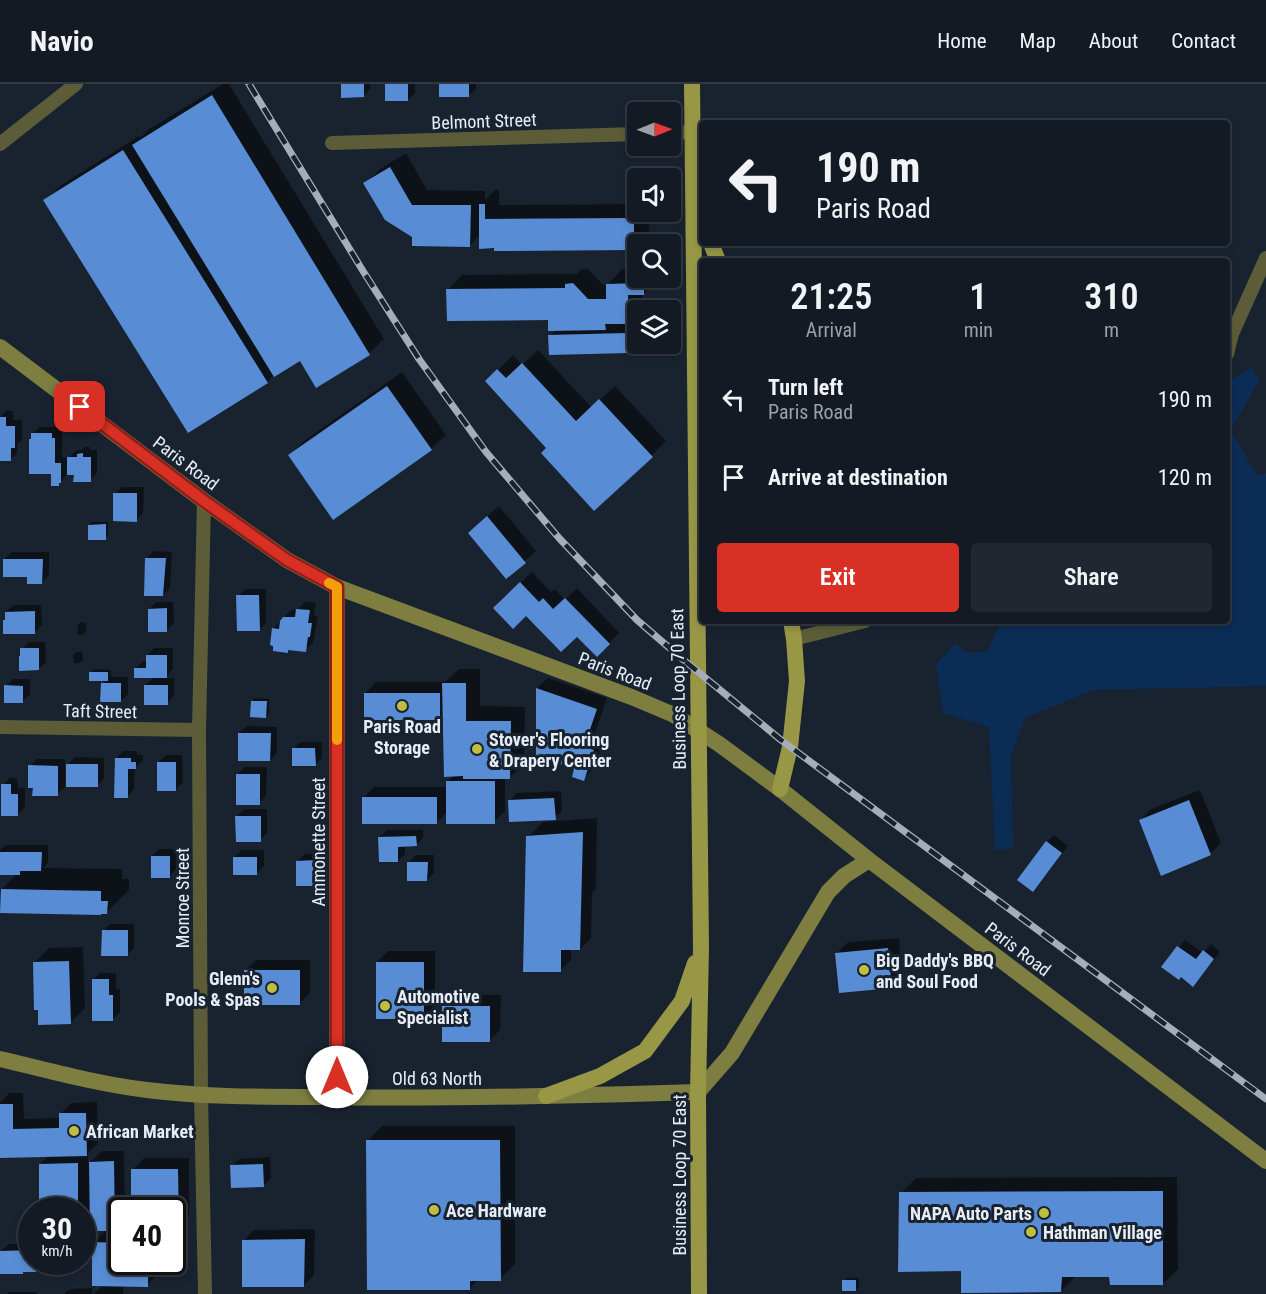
<!DOCTYPE html>
<style>
:root{--surface:#131a24;--page:#202731;--text:#f1f3f6;--muted:#9da1a6;--line:#323841;--accent:#d93025}
body{margin:0;font-family:"Roboto Condensed",sans-serif;background:var(--page);color:var(--text);height:100vh;display:flex;flex-direction:column;font-size:22px;white-space:nowrap}
*{box-sizing:border-box;margin:0}
p{font-size:20px;color:var(--muted)}
.icon{flex:none;width:33px;height:33px;fill:none;stroke:currentColor;stroke-width:2;stroke-linecap:round;stroke-linejoin:round}
.map{position:relative;flex:1;overflow:hidden}
.details{position:absolute;left:699px;top:174px;width:531px;height:366px;display:flex;flex-direction:column;background:var(--surface);border-radius:6px;box-shadow:0 3px 9px #0003,0 0 0 2px var(--line)}
.details>*{flex:none}
.banner{position:absolute;left:699px;top:36px;width:531px;height:126px;border-radius:6px;box-shadow:0 3px 9px #0003,0 0 0 2px var(--line);background:#131a24;color:var(--text);overflow:hidden}
.needle{width:39px;rotate:89deg}
.tools{position:absolute;left:627px;top:18px;display:grid;gap:12px}
.tools a{display:grid;place-items:center;width:54px;height:54px;border-radius:6px;background:var(--surface);box-shadow:0 3px 9px #0003,0 0 0 2px var(--line);font-size:30px}
.speed{position:absolute;left:18px;top:1113px;display:flex;gap:12px;font-size:30px;font-weight:700;text-align:center}
.speed>*{display:grid;place-content:center;width:78px;height:78px;border-radius:50%;background:var(--surface);box-shadow:0 3px 9px #0003,0 0 0 2px var(--line);line-height:1}
.speed small{font-size:15px;font-weight:400}
.speed .limit{border:3px solid #111;border-radius:9px;background:#fff;color:#111}
.pin{position:absolute;display:grid;place-items:center;width:51px;height:51px;color:#fff;margin:-26px;border-radius:12px;box-shadow:0 3px 9px #0006}
.me{position:absolute;width:66px;margin:-33px;rotate:0deg;stroke-linejoin:round;filter:drop-shadow(0 0 4px #0008)}
.turn{display:flex;align-items:center;gap:21px;height:126px;padding:0 18px;font-size:27px}
.turn .icon{width:78px;height:78px;stroke-width:2.5}
.turn b{display:block;font-size:42px;line-height:51px}
.eta{display:flex;justify-content:space-evenly;align-items:center;height:102px;text-align:center}
.eta b{font-size:36px;font-weight:600;line-height:42px}
.cta{display:flex;gap:12px;margin-top:auto;padding:12px 18px}
.cta a{flex:1;height:69px;border-radius:6px;background:var(--accent);color:#fff;font-size:24px;font-weight:600;line-height:69px;text-align:center}
.cta a+a{background:var(--page);color:var(--text)}
ul{padding:0;list-style:none}
li{display:flex;align-items:center;gap:18px;height:78px;padding:0 18px}
li div{flex:1}
li b{display:block;font-size:22px}
li em{font-style:normal}
header{display:flex;align-items:center;gap:36px;box-sizing:border-box;height:84px;padding:0 30px;background:var(--surface);border-bottom:2px solid var(--line)}
header strong{font-size:28px}
nav{display:flex;gap:33px;margin-inline-start:auto;font-size:21px}
.map>svg:first-child{display:block}
.green{fill:#0b2c55}
.shadow{fill:#0007}
.building{fill:#588dd5}
.lines{fill:none;stroke-linecap:round;stroke-linejoin:round}
.minor{stroke:#5c5d38;stroke-width:14}
.tertiary{stroke:#5c5d38;stroke-width:16}
.secondary{stroke:#7d7e40;stroke-width:16}
.primary{stroke:#979746;stroke-width:16}
.rail-casing{stroke:#a6adb7;stroke-width:7}
.rail{stroke:#192330;stroke-width:4.5;stroke-dasharray:14;stroke-linecap:butt}
.route-casing{stroke:#8d1f18;stroke-width:15}
.route{stroke:#d93025;stroke-width:10}
.slow{stroke:#f59e0b;stroke-width:10}
.poi-dot{fill:#bfbe42;stroke:#192330;stroke-width:2}
.labels{text-anchor:middle;dominant-baseline:central;stroke-width:6;stroke-linejoin:round;paint-order:stroke}
.street-label{font-size:18px;fill:#e7edf6;stroke:#192330}
.poi-label{font-size:18px;font-weight:bold;fill:#e7edf6;stroke:#192330;text-anchor:start}
</style>
<header>
<strong>Navio</strong>
<nav><a>Home</a><a>Map</a><a>About</a><a>Contact</a></nav>
</header>
<div class="map">
<svg width="1266" height="1210" viewBox="0 0 1266 1210">
<rect width="100%" height="100%" fill="#192330"/>
<path class="green" d="M1251,284L1260,296L1230,346L1258,392L1266,389V602L1093,606L1025,634L1011,671L1013,764L995,766L989,643L943,629L936,580L955,560L968,569L988,567L1001,537H1227V298Z"/>
<path class="shadow" d="M223,0H229L384,255L369,269L316,302L300,275L274,291L267,298L45,117L60,102L139,52L140,54L148,46Z
M343,0H370V5L363,12Z
M387,0H415V9L408,16Z
M440,0H476V5L468,12Z
M406,69L427,106L485,107V116L495,106H499V121L638,120V128H648L649,150L634,165L480,151L470,161L414,152L365,99L380,85Z
M581,185H588L603,201H607L622,185H638V194H658L643,210V224L640,226H638V229L627,239H638V258L627,268L550,252L557,245L549,234L448,206L462,191L577,190Z
M538,266L591,323L615,302L666,357L651,372L548,364L487,297L513,271L522,281Z
M402,288L446,351L431,365L290,371L304,357Z
M6,327H13V336H22V356L17,360V369L10,376L0,375V333Z
M40,343H58V347H62V373H67V375L76,366H82L85,363H90V366H97V389L90,396L75,390H67L58,401L52,389L31,355L33,353L32,350Z
M122,403H144L143,429L136,436L115,410Z
M499,422L536,467L507,493L480,438Z
M92,438H108V451L105,454L89,441Z
M154,467L172,468L170,504L163,511L147,474Z
M12,468H49V491L42,498L28,492L4,475Z
M532,488L551,508L555,505L565,516L577,504L619,549L597,571L577,550L526,530L495,524Z
M245,505H266V539L259,546L238,512Z
M156,518H173L174,539L167,546L149,525Z
M305,518L316,519L314,532H318L313,559L305,566L290,565L287,567L273,545L291,526H297Z
M13,521H41L42,541L35,548L4,536L6,534V528Z
M81,538L86,539V548L83,551H77L78,541Z
M29,558H45L46,578L38,585L22,565Z
M154,564H173V585L165,594H174V612L167,619L145,601L154,593L135,585L142,578L147,577V571Z
M76,568H82L83,576L79,579H74L73,571Z
M94,585L111,586V593H128V610L121,617L102,600L106,596L91,588Z
M459,585H480V622L525,623L524,679L510,693H505V727L494,738L448,727L437,738L363,714L374,703H447V698L454,691L444,629L439,634L365,609L376,598H445Z
M548,594L607,614L594,652L604,655L594,684L583,695L576,684L558,678H538L537,604Z
M13,595H30V610L23,617L6,602Z
M255,614L269,615V629L266,632L252,617Z
M247,642L277,643V669L270,676L239,649Z
M300,658H322V674L315,681L293,665Z
M123,667H137V671H143V676L135,684L134,705L127,713L116,674Z
M166,671H182L183,698L176,705L158,679Z
M75,673L104,674V694L97,702L68,680Z
M37,675H65V703L57,710L30,682Z
M245,683H267L266,712L259,719L238,690Z
M10,694H17L18,704H25V723L18,730L3,701Z
M1200,706L1221,759L1210,770L1140,736L1151,725Z
M561,707L562,727L555,734L510,716L517,709Z
M244,725H267V749L260,756L237,732Z
M597,734L596,805L592,809L591,854L580,865H571V876L560,887L528,753L543,738Z
M387,746H423V754L416,761H405V770L398,777L380,753Z
M1054,751L1068,762L1040,799L1033,806L1047,758Z
M5,761H48V779L43,784L122,785V795H129V806L107,828L2,805L18,789H0V766Z
M159,765H176V785L169,793L152,772Z
M242,766H264V782L257,789L234,773Z
M305,770H322L323,793L315,801L298,777Z
M416,771H434V789L427,796L409,778Z
M110,840H134V864L127,871L103,847Z
M899,854L902,892L891,903L837,869L848,858Z
M1185,856L1203,869L1211,860L1220,868L1200,894L1193,901L1181,892L1163,882Z
M83,863L85,924L70,939L34,879L49,864Z
M388,867H435V922L424,933L377,878Z
M256,876H310V909L299,920L245,887Z
M100,889H116V905H120V928L112,936L93,896Z
M455,911H501L500,946L489,957L444,922Z
M9,1009H23L24,1035L60,1034V1030L71,1019L97,1018L98,1059L88,1069V1080L102,1067H124L125,1126H122V1138L112,1148H122V1178H158V1190L147,1201H123V1210H94L103,1201L94,1159L107,1145L92,1133L82,1142V1126H41L40,1080L49,1071L0,1072V1019Z
M382,1042H515V1180L500,1195H478L470,1204L368,1057Z
M270,1073L271,1094L263,1102L232,1082L239,1075Z
M144,1074H189V1131L178,1142L172,1126H133V1085Z
M1177,1093L1178,1185L1163,1200L1110,1192H1076L1061,1207L962,1186L901,1109L916,1094Z
M315,1145L314,1191L303,1202L243,1157L254,1146Z
M9,1160H32V1178H46L39,1184L0,1182V1171L1,1167Z
M847,1194H859V1203L856,1206L844,1197Z
M92,1204V1210H64L69,1205Z
M9,1208H37V1210H7Z"/>
<path class="building" d="M341,0H364V13L341,14Z
M385,0H408V17H385Z
M439,0H469V13H439Z
M212,11L370,271L316,304L300,277L274,293L132,61Z
M123,66L268,299L188,349L43,116Z
M390,83L412,121H471L470,163L412,162V153L385,136L363,99Z
M479,120H485V135L634,134V166L494,167V164L479,165Z
M573,199L588,215H606V200L644,199V211H628L629,240H605L606,246L548,247V236L447,237L446,205L565,204V200Z
M627,249L628,269L549,271L548,251Z
M522,279L576,337L599,315L653,373L594,427L541,369L546,364L485,297L497,285L506,294Z
M387,302L432,366L333,436L288,371Z
M0,333H6V342H15V364H11V377H0Z
M31,349H52V354H55V379H61V399H59V402H51V390H29V355H31Z
M83,369V373H91V398H73L74,391H67V373H77V370Z
M113,409H137V438L113,437Z
M487,432L526,479L506,495L468,449Z
M106,440V456H88V441Z
M145,474H166L163,512H144Z
M3,475H43L42,500H27V493H3Z
M520,498L539,518L543,514L553,525L565,514L610,560L597,573L577,553L561,568L526,532L513,545L493,524Z
M236,511H259L260,547H237Z
M167,524V548H148V525Z
M296,525L310,526L308,539H312L310,553H308L306,568L288,566V569L273,567V562L270,561L272,544L279,545L280,537L283,533H295Z
M35,527V550H3V536H5V528Z
M20,564H39V586L19,587V572H20Z
M146,571H167V594H134V584H146Z
M89,588H108V597H89Z
M101,599H121V618H100Z
M442,599H466V637H511L510,695H463V692L444,693Z
M4,601L23,602V619H4Z
M144,601H168V621H144Z
M536,604L597,625L584,663L594,666L584,697L572,693L574,685L558,679L536,680Z
M364,609H440V636H364Z
M251,617H267L266,634L250,633Z
M238,649H271L270,677H238Z
M292,664H315L316,682H292Z
M115,674H131V678H136V685H128V714H114Z
M157,678H176V707H157Z
M66,680H98V703H66Z
M28,681L58,682V712H32L33,704H28Z
M236,690H260V721H236Z
M446,697H495V740H446Z
M1,700H11V710H18V732H1Z
M362,713H437V740H362Z
M554,714L556,736L509,738L508,716Z
M1189,716L1211,771L1161,792L1139,736Z
M235,732H261V758H236Z
M583,748L580,866H561V888H523L526,752Z
M416,752L417,762L398,763V778H379L378,753Z
M1046,757L1062,769L1033,808L1017,796Z
M0,768H42L41,787H20V791H0Z
M151,772H170V794H151Z
M233,773H257V791H233Z
M316,776V802H296V777Z
M407,778H428L427,797H407Z
M1,805L101,807V817H108L107,830H101V831L0,829Z
M102,846H128V872H101Z
M1177,862L1196,875L1203,866L1214,875L1193,903L1181,893L1179,896L1161,883Z
M888,864L892,904L839,909L835,869Z
M69,877L71,940L38,941V926H34L33,878Z
M376,878H424V935H376Z
M244,886H300V921H244Z
M92,895H109V911H113V937H92Z
M442,922H490V958H442Z
M0,1020H13V1045L59,1044V1029H86L87,1072L0,1074Z
M366,1056H500L501,1197H470V1206H367Z
M114,1077L115,1147H90L89,1078Z
M78,1079V1126H39V1080Z
M263,1080L264,1103L231,1104L230,1081Z
M131,1085H178L179,1143H172V1126H131Z
M1163,1107V1201H1110L1109,1193H1062L1061,1208L961,1209V1187L898,1188L899,1108Z
M305,1155L304,1203H242V1156Z
M92,1158L122,1159V1178H148V1203L92,1202Z
M32,1166V1178H40V1186H36V1188H23V1190H0V1167Z
M842,1196H856V1207H842Z"/>
<g class="lines">
<path class="minor" d="M670,49L692,48
M332,59L638,50
M0,60L76,0
M1227,270L1232,250L1266,174
M204,417L199,646L201,1012L205,1210
M794,555L865,537
M0,643L199,646"/>
<path class="tertiary" d="M337,1014V503"/>
<path class="secondary" d="M0,263L204,417L287,476L337,503L634,614L674,631L719,660L780,705L869,776L1266,1077
M0,975C48,986 97,1000 147,1006C204,1013 262,1013 320,1013C446,1015 572,1012 698,1008L732,969L828,808L844,792L869,776"/>
<path class="primary" d="M692,0L701,864L698,1008L699,1210
M711,159L718,177
M780,705L790,663L797,597L794,555L791,537
M546,1012L600,992L645,967L682,917L695,879"/>
<g class="rail-casing">
<path id="rail" d="M249,0L363,187L419,275L486,368L559,454L637,536L680,573L781,656L1266,1015"/>
</g>
<use href="#rail" class="rail"/>
</g>
<g class="lines">
<g class="route-casing">
<path id="route" d="M80,323L204,417L287,476L337,503V993"/>
</g>
<use href="#route" class="route"/>
<path class="slow" d="M329,499L337,503V656"/>
</g>
<g class="poi-dot">
<circle cx="402" cy="622" r="6"/>
<circle cx="477" cy="665" r="6"/>
<circle cx="864" cy="886" r="6"/>
<circle cx="272" cy="904" r="6"/>
<circle cx="385" cy="922" r="6"/>
<circle cx="74" cy="1047" r="6"/>
<circle cx="434" cy="1126" r="6"/>
<circle cx="1044" cy="1129" r="6"/>
<circle cx="1031" cy="1148" r="6"/>
</g>
<g class="labels">
<g class="street-label">
<text transform="translate(484 37) rotate(-2)">Belmont Street</text>
<text transform="translate(186 379) rotate(37)">Paris Road</text>
<text transform="translate(615 587) rotate(21)">Paris Road</text>
<text transform="translate(678 605) rotate(-91)">Business Loop 70 East</text>
<text transform="translate(100 627) rotate(1)">Taft Street</text>
<text transform="translate(318 758) rotate(-90)">Ammonette Street</text>
<text transform="translate(182 814) rotate(-90)">Monroe Street</text>
<text transform="translate(1018 865) rotate(37)">Paris Road</text>
<text x="437" y="994">Old 63 North</text>
<text transform="translate(679 1091) rotate(-90)">Business Loop 70 East</text>
</g>
<g class="poi-label">
<text x="402" y="642" text-anchor="middle">Paris Road<tspan x="402" dy="21">Storage</tspan></text>
<text x="489" y="655">Stover's Flooring<tspan x="489" dy="21">&amp; Drapery Center</tspan></text>
<text x="876" y="876">Big Daddy's BBQ<tspan x="876" dy="21">and Soul Food</tspan></text>
<text x="260" y="894" text-anchor="end">Glenn's<tspan x="260" dy="21">Pools &amp; Spas</tspan></text>
<text x="397" y="912">Automotive<tspan x="397" dy="21">Specialist</tspan></text>
<text x="86" y="1047">African Market</text>
<text x="446" y="1126">Ace Hardware</text>
<text x="1032" y="1129" text-anchor="end">NAPA Auto Parts</text>
<text x="1043" y="1148">Hathman Village</text>
</g>
</g>
</svg>
<div class="tools">
<a><svg class="needle" viewBox="-14 -14 28 28"><path d="M0-13l5 13h-10z" fill="#e53935"/><path d="M0 13l5-13h-10z" fill="#9da1a6"/></svg></a>
<a><svg class="icon" aria-label="sound" viewBox="0 0 24 24"><path d="M4 9h4l5-4v14l-5-4H4zM17 9q2 3 0 6"/></svg></a>
<a><svg class="icon" aria-label="search" viewBox="0 0 24 24"><circle cx="10" cy="10" r="6"/><path d="M15 15l6 6"/></svg></a>
<a><svg class="icon" aria-label="layers" viewBox="0 0 24 24"><path d="M12 4l9 5-9 5-9-5zM3 14l9 5 9-5"/></svg></a>
</div>
<div class="speed"><div>30<small>km/h</small></div><div class="limit">40</div></div>
<div class="pin" style="left:80px;top:323px;background:#d93025"><svg class="icon" aria-label="arrive" viewBox="0 0 24 24"><path d="M6 21V4h12l-3 4 3 4H6"/></svg></div>
<svg class="me" style="left:337px;top:993px" viewBox="-20 -20 40 40"><circle r="19" fill="#fff"/><path d="M0-13L10 11 0 6-10 11z" fill="#d93025"/></svg>
<div class="banner">
<div class="turn"><svg class="icon" aria-label="left" viewBox="0 0 24 24"><path d="M17 20v-9H6M10 6l-5 5 5 5"/></svg><div><b>190 m</b>Paris Road</div></div>
</div>
<section class="details">
<div class="eta">
<div><b>21:25</b><p>Arrival</p></div>
<div><b>1</b><p>min</p></div>
<div><b>310</b><p>m</p></div>
</div>
<ul>
<li><svg class="icon" aria-label="left" viewBox="0 0 24 24"><path d="M17 20v-9H6M10 6l-5 5 5 5"/></svg><div><b>Turn left</b><p>Paris Road</p></div><em>190 m</em></li>
<li><svg class="icon" aria-label="arrive" viewBox="0 0 24 24"><path d="M6 21V4h12l-3 4 3 4H6"/></svg><div><b>Arrive at destination</b></div><em>120 m</em></li>
</ul>
<div class="cta"><a>Exit</a><a>Share</a></div>
</section>
</div>
